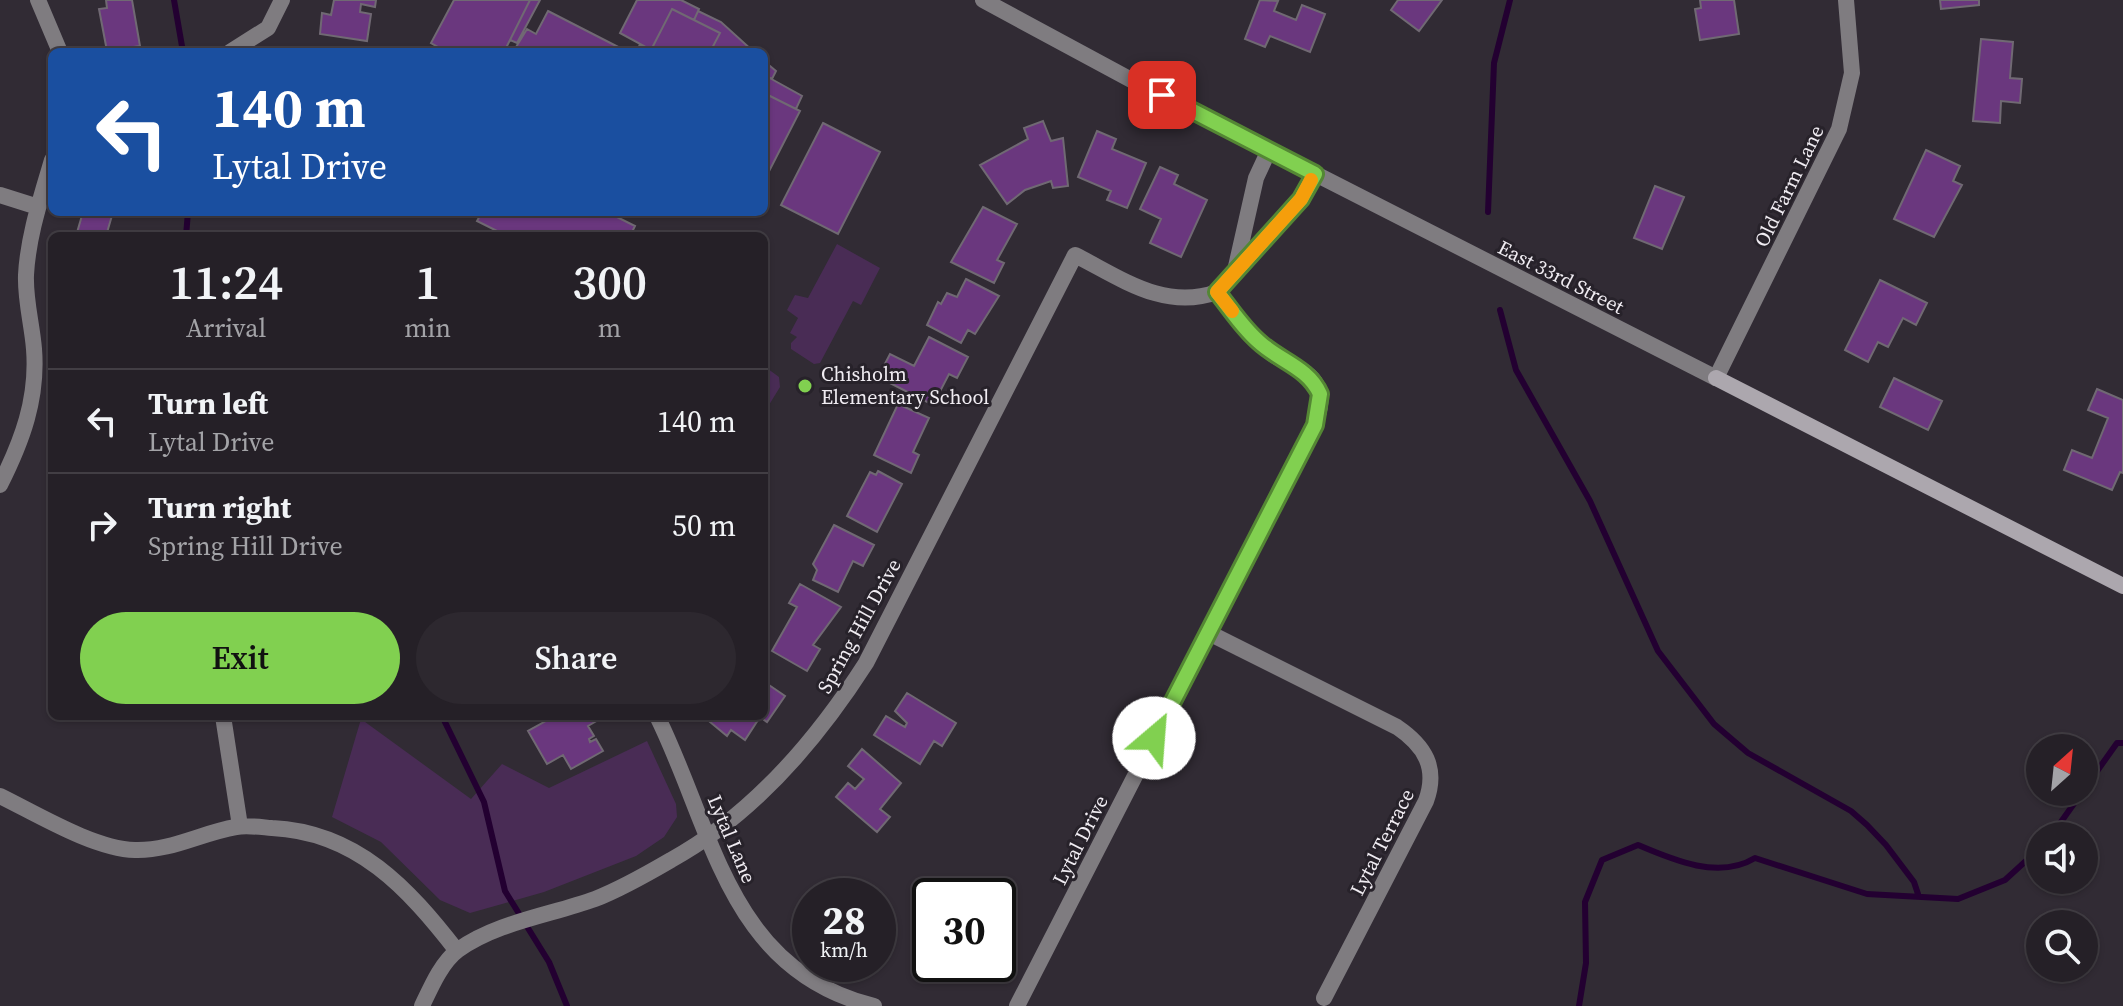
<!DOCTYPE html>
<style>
:root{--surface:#252027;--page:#2d282f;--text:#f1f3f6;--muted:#a3a3a7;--line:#423e44;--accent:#81d050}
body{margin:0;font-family:"Source Serif 4",serif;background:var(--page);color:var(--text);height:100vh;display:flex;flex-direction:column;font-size:30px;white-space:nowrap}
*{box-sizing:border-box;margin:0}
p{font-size:26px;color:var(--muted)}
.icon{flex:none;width:44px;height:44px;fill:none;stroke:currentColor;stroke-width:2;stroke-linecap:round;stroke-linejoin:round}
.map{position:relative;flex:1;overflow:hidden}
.sheet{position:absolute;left:48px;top:232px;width:720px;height:488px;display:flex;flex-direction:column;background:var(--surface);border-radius:12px;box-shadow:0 2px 6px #0004,0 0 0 2px var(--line)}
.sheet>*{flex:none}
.guide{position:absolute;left:48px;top:48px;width:720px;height:168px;border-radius:12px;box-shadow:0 2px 6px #0004,0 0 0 2px var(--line);background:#1a4fa0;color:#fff;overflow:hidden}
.needle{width:52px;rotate:27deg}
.controls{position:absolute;left:2026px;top:734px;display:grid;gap:16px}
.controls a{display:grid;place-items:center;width:72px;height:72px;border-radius:50%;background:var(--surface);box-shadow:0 2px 6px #0004,0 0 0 2px var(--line);font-size:40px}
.speed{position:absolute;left:792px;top:878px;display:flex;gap:16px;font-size:40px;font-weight:700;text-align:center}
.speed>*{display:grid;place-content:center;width:104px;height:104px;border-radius:50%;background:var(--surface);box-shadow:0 2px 6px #0004,0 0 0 2px var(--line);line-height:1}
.speed small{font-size:20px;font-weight:400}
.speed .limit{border:4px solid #111;border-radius:12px;background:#fff;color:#111}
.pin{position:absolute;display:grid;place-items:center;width:68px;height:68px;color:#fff;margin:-34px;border-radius:16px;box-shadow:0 4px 12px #0006}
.me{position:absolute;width:88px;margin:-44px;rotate:27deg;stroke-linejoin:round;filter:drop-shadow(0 0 6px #0008)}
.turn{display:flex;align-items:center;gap:28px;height:168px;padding:0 32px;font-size:36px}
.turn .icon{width:104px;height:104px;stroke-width:2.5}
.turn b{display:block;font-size:56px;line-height:68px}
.eta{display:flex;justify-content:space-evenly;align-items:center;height:136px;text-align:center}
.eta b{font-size:48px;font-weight:600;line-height:56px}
.cta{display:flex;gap:16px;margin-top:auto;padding:16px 32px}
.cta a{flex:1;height:92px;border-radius:48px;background:var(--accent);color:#111;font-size:32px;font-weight:600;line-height:92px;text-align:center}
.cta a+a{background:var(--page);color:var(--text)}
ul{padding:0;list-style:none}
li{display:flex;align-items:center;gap:24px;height:104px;padding:0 32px;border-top:2px solid var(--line)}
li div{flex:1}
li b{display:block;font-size:30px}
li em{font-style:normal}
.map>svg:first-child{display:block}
.green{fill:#492c55}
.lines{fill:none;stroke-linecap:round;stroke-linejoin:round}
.stream{stroke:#230031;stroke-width:6}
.building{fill:#6a377e;stroke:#706973;stroke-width:2}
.minor{stroke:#7f7c80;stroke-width:16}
.tertiary{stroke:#7f7c80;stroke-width:16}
.secondary{stroke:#aca7ae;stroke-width:16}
.route-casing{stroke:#548734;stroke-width:20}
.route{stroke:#81d050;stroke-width:14}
.slow{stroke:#f59e0b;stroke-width:14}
.poi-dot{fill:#81d050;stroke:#27222a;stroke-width:3}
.labels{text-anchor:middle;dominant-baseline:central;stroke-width:6;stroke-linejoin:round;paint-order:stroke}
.street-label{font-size:20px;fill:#f0ecf2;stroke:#27222a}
.poi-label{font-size:20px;fill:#f0ecf2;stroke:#27222a;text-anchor:start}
</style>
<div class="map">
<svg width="2123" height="1006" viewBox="0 0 2123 1006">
<rect width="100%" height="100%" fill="#312b34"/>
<path class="green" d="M837,244L880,268L861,305L853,301L820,363L814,364L791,349V343L797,337L790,333L798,318L787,310L795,295L808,298Z
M764,366L779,377L780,387L764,413Z
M361,719L471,799L502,764L549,788L647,741L676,804L677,817L664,837L636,856L544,892L470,913L440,900L381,842L332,817Z"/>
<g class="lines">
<path class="stream" d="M174,0L183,52
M1488,212L1494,63L1510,0
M186,236L188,212
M1500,310L1516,370L1590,501L1658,651L1714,724L1748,753L1851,811L1867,825L1886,845L1914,882L1918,894
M442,716L484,802L505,891L549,962L567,1006
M2051,836L2117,743H2123
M1579,1006L1586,963L1585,902L1602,860L1638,845C1673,860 1719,880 1755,858L1867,894L1958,899L2005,880L2040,848"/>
</g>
<path class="building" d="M106,0H132L140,46L107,51L99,9L107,8Z
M334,0H376L375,7L361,4L360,12L371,14L367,41L320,34L322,13L331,15Z
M454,0H530L504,52H447L431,43Z
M530,0H540L517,43L510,40Z
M637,0H681L699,9L694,20L672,9L651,50L620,33Z
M1260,0L1278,1L1274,11L1296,20L1302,5L1325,14L1310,52L1270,36L1265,47L1245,39Z
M1398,0H1442L1419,31L1391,10Z
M1700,0H1734L1739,34L1700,40L1695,9L1701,8Z
M1940,0H1979V5L1941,9Z
M672,9L720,33L710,52H650Z
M548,11L628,52H513L527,29L536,34Z
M698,11L721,22L754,52H710L720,33L694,20Z
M1981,39L2013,42L2010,78L2022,79L2020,103L2001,101L2000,123L1973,121Z
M640,44L651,50L650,52H637Z
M764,61L776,71L772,79L766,76L764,79Z
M766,76L802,96L796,109L764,93Z
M764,93L800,111L764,181Z
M1043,121L1051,141L1063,138L1068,186L1053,188L1051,181L1025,190L1007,204L980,165L1028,139L1024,128Z
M823,123L880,152L838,234L781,205Z
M1097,131L1116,139L1112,149L1146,163L1127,208L1107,200L1111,191L1078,177Z
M1926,150L1960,166L1953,181L1962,185L1934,237L1894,219Z
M1160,167L1178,175L1174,184L1207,200L1181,257L1150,243L1161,219L1140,209Z
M1655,186L1684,197L1662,249L1634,238Z
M983,207L1017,224L997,260L1004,263L994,283L951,262Z
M83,212H113L106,236H76Z
M482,212H607L635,226L630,236H507L477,221Z
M966,279L999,296L975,334L968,330L961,343L927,325L938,302L941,304L947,293L957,297Z
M1880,280L1927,303L1916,325L1903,318L1888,347L1878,342L1868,362L1845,350Z
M929,337L968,357L957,378L949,374L933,405L878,377L890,354L914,366Z
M1894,378L1942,401L1928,430L1880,407Z
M2097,389L2123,400V473L2120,472L2112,490L2064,470L2072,450L2092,458L2108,418L2088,410Z
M898,404L929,418L913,452L919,455L911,473L874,455Z
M878,471L902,484L877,532L847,516L870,472L876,475Z
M834,525L874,545L863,566L853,561L838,592L813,580L817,570L813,564Z
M800,584L841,607L813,645L820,649L807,671L772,651L797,607L789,603Z
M766,683L785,696L767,722L760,717L745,740L731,730L727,736L704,717L764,716Z
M907,693L956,723L942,746L934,741L920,764L874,735L886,716L905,727L907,723L895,711Z
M555,716H605L588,726L594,736L589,739L590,742L596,739L603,751L571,769L563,755L547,764L528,731Z
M862,749L901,783L880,809L890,817L877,832L836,797L848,783L855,789L864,779L848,766Z"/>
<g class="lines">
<path class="minor" d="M38,0L60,52
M230,52L268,28L282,0
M0,195L38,207
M1235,271L1256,178L1269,150
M1716,378L1839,129L1852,73L1846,0
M0,485C22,441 38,399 34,349C32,324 25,300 26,275C28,236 41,198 52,160
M1207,632L1397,727C1425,746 1438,768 1426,801L1324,998
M223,716L240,826
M657,716C714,831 728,970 874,1006
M0,796C37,814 94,849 135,850C171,851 201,833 236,827C247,825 260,827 272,828C357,832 408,888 457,951
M422,1006C431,987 441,963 458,950C497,922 551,915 595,899C621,889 647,874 671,860C753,815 816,741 866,663L1075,255C1121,278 1164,311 1217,292L1301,199L1315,174
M1017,1006L1315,425C1320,410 1324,396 1315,382C1305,367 1285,364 1272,354C1251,336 1234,314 1217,292"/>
<path class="tertiary" d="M983,0L1135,82L1716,378"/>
<path class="secondary" d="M1716,378L2123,586"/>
</g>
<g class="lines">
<g class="route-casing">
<path id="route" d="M1154,738L1315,425L1320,394C1308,367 1279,361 1258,341C1242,327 1230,308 1217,292L1301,199L1315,174L1162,95"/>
</g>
<use href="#route" class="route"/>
<path class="slow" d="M1232,311L1217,292L1301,199L1311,180"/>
</g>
<circle class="poi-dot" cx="805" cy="386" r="8"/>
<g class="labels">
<g class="street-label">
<text transform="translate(1789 186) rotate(-64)">Old Farm Lane</text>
<text transform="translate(1561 277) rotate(27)">East 33rd Street</text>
<text transform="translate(859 626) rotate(-61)">Spring Hill Drive</text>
<text transform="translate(732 839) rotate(67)">Lytal Lane</text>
<text transform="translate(1080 840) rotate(-63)">Lytal Drive</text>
<text transform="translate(1382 842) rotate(-63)">Lytal Terrace</text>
</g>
<g class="poi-label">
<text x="821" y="374">Chisholm<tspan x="821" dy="23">Elementary School</tspan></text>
</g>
</g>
</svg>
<div class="controls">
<a><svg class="needle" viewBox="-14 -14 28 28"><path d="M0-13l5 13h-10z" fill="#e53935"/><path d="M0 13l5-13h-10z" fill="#a3a3a7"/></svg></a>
<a><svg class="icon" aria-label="sound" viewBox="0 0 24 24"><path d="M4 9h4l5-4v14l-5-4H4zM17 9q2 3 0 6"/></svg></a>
<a><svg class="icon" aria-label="search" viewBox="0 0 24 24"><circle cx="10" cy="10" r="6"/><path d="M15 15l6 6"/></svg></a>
</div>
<div class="speed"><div>28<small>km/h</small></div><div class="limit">30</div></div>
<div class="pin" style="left:1162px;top:95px;background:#d93025"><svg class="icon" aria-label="arrive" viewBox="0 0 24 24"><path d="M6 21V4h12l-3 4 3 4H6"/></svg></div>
<svg class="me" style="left:1154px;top:738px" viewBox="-20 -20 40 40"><circle r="19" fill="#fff"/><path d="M0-13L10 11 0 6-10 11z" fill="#81d050"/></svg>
<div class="guide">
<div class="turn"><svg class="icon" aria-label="left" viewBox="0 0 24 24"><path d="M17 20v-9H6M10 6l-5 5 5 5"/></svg><div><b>140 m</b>Lytal Drive</div></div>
</div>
<section class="sheet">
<div class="eta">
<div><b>11:24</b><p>Arrival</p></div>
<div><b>1</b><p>min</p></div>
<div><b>300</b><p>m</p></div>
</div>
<ul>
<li><svg class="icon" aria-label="left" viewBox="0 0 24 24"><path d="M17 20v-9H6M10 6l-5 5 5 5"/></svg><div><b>Turn left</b><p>Lytal Drive</p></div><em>140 m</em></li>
<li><svg class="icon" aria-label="right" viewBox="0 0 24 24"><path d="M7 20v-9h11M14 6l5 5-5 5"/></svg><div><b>Turn right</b><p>Spring Hill Drive</p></div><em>50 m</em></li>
</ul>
<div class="cta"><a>Exit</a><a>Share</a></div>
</section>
</div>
